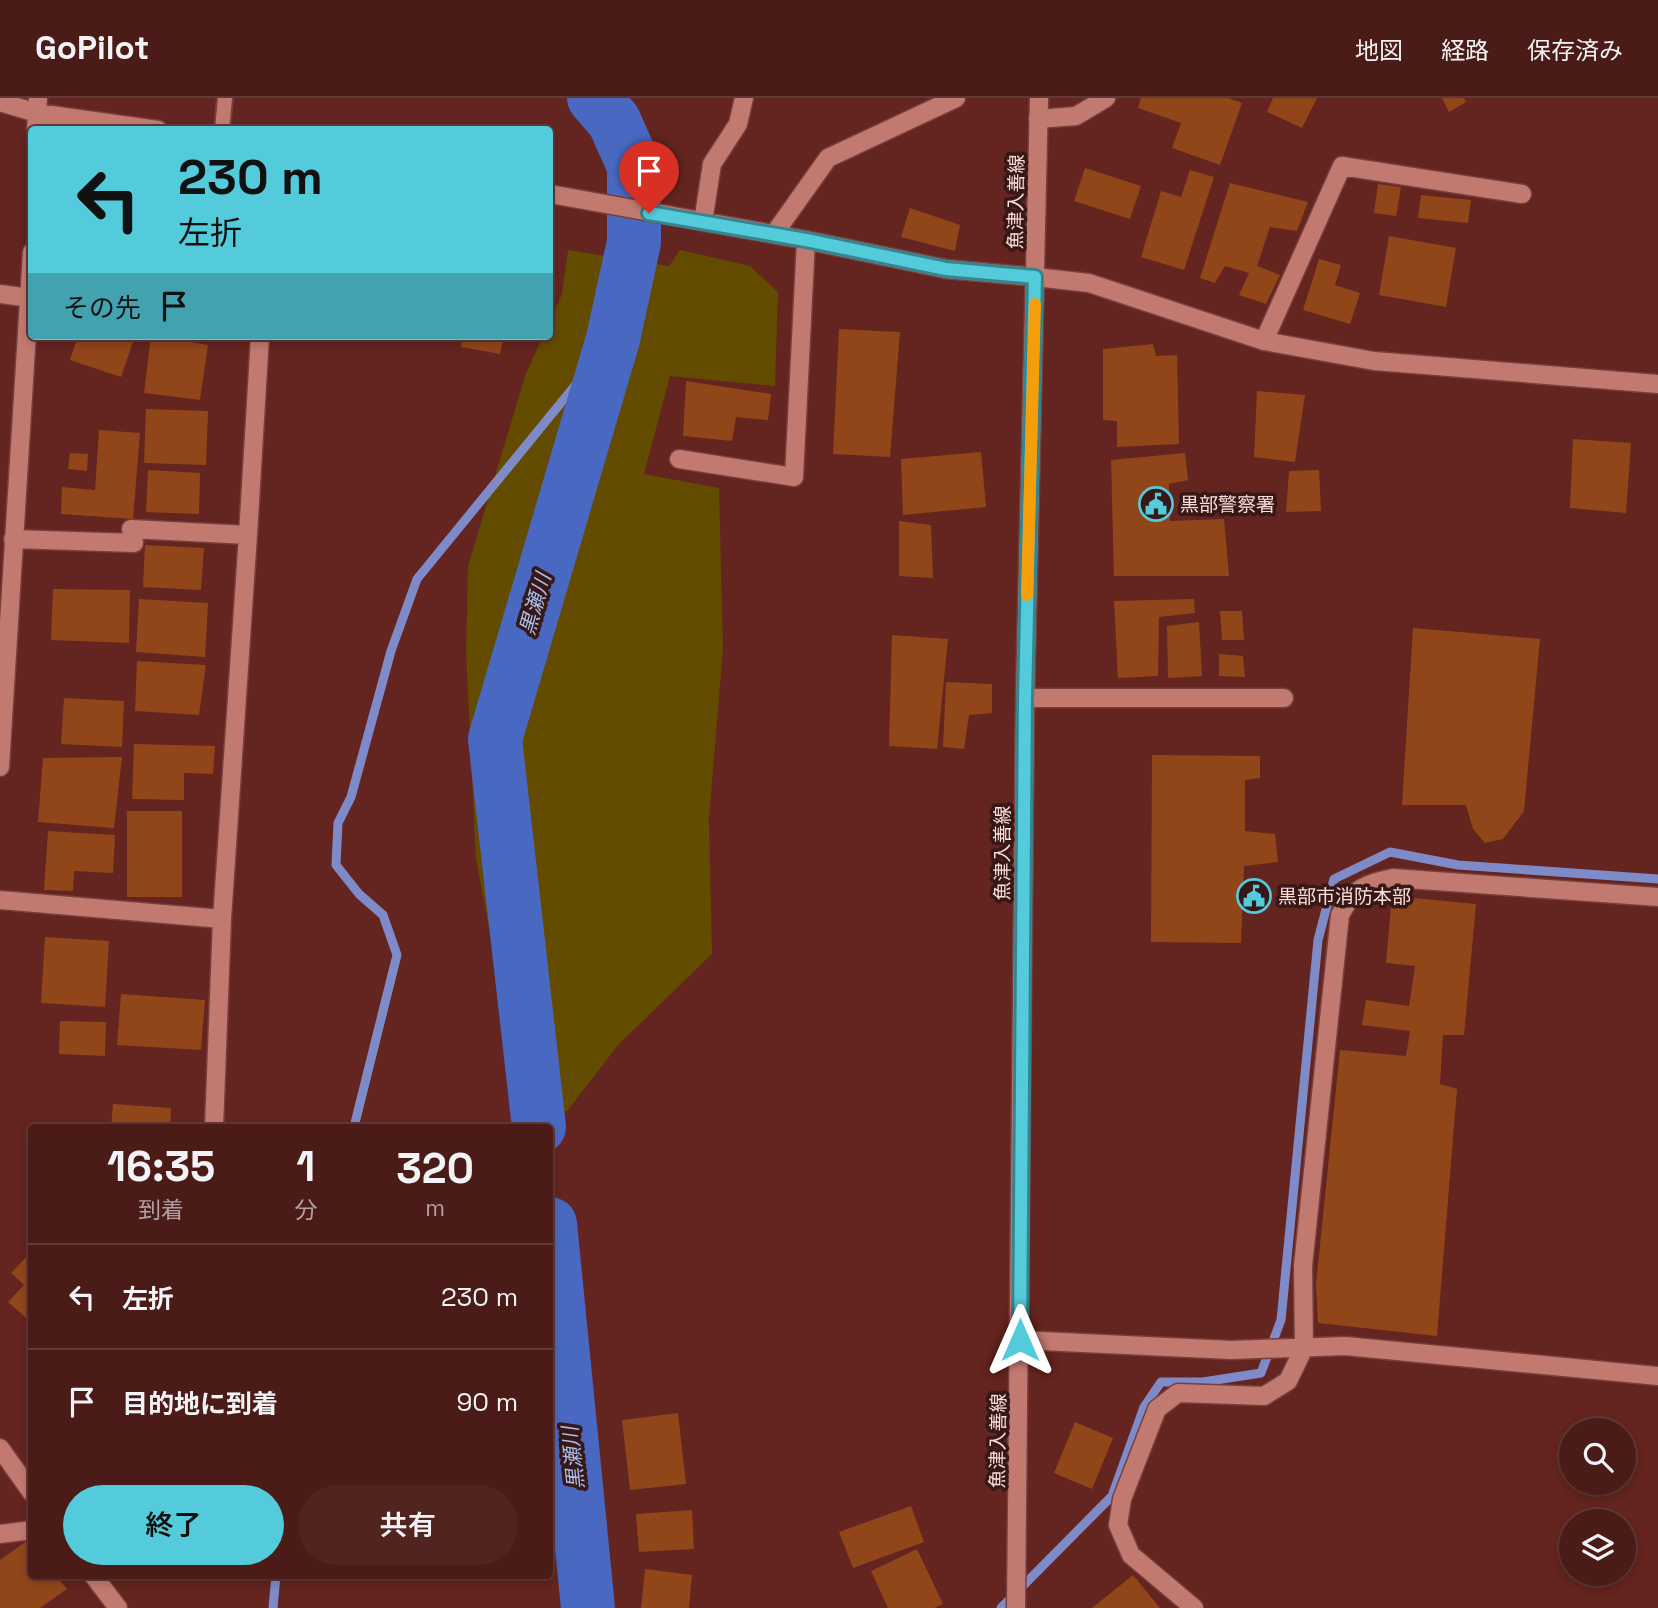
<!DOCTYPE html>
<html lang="ja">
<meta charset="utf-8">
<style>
:root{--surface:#4b1b17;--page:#522420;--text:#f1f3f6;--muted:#b2a1a1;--line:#623936;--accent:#53cbdb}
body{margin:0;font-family:"Space Grotesk","Noto Sans JP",sans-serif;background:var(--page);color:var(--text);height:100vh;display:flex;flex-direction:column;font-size:26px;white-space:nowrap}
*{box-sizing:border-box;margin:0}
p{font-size:23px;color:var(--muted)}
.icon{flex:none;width:38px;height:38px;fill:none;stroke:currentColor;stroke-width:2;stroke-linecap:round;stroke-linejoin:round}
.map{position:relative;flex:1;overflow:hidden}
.side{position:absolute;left:28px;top:1026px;width:525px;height:455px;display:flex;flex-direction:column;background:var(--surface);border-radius:7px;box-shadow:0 4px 10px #0003,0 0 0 2px var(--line)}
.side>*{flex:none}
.hud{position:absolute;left:28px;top:28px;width:525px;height:214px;border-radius:7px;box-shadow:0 4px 10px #0003,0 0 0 2px var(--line);background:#53cbdb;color:#111;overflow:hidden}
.controls{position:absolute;left:1559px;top:1320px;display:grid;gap:14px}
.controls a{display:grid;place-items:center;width:77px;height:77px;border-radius:50%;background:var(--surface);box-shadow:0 4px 10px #0003,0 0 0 2px var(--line);font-size:35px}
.pin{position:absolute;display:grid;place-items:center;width:60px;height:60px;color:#fff;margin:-72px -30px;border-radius:50% 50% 50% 0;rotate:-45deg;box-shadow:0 0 7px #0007}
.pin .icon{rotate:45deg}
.me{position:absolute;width:77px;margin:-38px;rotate:0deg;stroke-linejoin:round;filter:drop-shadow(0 0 5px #0008)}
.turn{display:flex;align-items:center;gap:24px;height:147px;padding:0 35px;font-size:32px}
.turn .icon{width:91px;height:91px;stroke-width:2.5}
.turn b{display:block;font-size:49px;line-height:60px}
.then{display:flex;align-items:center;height:66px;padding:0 35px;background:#0003;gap:14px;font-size:26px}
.eta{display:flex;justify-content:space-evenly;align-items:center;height:119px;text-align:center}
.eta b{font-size:42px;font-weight:600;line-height:49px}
.button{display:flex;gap:14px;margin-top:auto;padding:14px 35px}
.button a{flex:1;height:80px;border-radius:42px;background:var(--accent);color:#111;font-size:28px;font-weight:600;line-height:80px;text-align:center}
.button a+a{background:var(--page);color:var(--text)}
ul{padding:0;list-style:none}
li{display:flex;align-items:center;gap:21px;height:105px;padding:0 35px;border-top:2px solid var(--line)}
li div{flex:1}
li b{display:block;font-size:26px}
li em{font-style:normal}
header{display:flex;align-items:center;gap:42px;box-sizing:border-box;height:98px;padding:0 35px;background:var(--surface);border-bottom:2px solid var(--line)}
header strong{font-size:33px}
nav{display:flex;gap:38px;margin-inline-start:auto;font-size:24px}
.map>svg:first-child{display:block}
.green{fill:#634b00}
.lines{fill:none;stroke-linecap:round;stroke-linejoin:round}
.stream{stroke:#7f8bc8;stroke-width:9}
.river{stroke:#4968c1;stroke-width:54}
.building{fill:#91461a}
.service-casing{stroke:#763f3d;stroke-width:18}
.minor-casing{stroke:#763f3d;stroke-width:21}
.tertiary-casing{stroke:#763f3d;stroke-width:21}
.secondary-casing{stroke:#763f3d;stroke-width:21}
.service{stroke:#c27970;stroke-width:14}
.minor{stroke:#c27970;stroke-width:18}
.tertiary{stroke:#c27970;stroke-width:18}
.secondary{stroke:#c27970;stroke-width:18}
.route-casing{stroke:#36848e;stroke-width:18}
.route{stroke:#53cbdb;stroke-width:12}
.slow{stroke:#f59e0b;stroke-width:12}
.labels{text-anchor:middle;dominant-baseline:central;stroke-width:7;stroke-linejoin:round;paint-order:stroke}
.street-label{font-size:19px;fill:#feddd9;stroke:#361916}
.poi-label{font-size:19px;fill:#feddd9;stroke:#361916;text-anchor:start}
.water-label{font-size:21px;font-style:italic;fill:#abbeed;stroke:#361916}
</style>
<header>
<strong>GoPilot</strong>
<nav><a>地図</a><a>経路</a><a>保存済み</a></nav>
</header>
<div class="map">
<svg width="1658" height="1510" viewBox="0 0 1658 1510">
<rect width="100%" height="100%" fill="#64241f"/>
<path class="green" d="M568,152L669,168L680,152L750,168L778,194L775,288L670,278L644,376L719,390L723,551L709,720L712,856L619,946L567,1013L514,1017L500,889L476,761L466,555L468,468L525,278L543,238H550V224L562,196Z"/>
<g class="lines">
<path class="stream" d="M354,1029L397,857L383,817L359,796L336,767L338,725L351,699L391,553L417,481L613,241
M273,1510L276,1477
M1001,1510L1112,1398L1144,1309L1161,1284H1203L1261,1275L1281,1222L1318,842L1334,781L1390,754L1458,767L1658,781"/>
<path class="river" d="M539,1029L495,641L613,241L634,144V68L614,23L594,0
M550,1126L588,1510"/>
</g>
<path class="building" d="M1141,0H1228L1242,5L1220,67L1172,50L1181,25L1138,10Z
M1273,0H1317L1302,30L1267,14Z
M1442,0H1464L1466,4L1449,14Z
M1085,70L1141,88L1130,121L1074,103Z
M1190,72L1214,79L1184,172L1141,159L1161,93L1181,99Z
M1230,85L1308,104L1297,133L1270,129L1257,168L1280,177L1266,206L1239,197L1249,175L1225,168L1215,185L1200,180Z
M1378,86L1401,89L1396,118L1374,115Z
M1421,97L1471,102L1468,125L1418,120Z
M910,110L960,127L955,153L901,139Z
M1389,138L1456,150L1446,209L1379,197Z
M1319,161L1341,167L1335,187L1360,195L1350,226L1303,212Z
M839,231L900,234L890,359L833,356Z
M78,238H135L121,279L70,262Z
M151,238H184V243L208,247L200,302L144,295Z
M463,238H504L500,256L461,249Z
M1153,246L1156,258L1177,257L1179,346L1117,349V323L1103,322V251Z
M686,283L771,296L768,322L736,319L732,343L683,338Z
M1257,293L1305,297L1295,364L1254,359Z
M146,311L208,313L206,367L144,365Z
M99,332L140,335L133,421L61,416L62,389L95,392Z
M1573,341L1631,345L1626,415L1570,410Z
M981,354L986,409L903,417L901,361Z
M70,355L88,356L87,373L68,371Z
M1185,355L1188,382L1169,386L1170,423L1224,421L1229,478H1114L1111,362Z
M148,372L200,375L199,416L146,414Z
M1319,372L1321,413L1286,414L1289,373Z
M899,423L931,427L933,480L899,478Z
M145,447L204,450L201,492L143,489Z
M53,491L130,492L129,545L51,542Z
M139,501L208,505L205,559L136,554Z
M1194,501L1195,515L1159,519L1158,578L1118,580L1114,503Z
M1220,513H1242L1244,542H1222Z
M1199,524L1202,578L1168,580L1167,528Z
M1413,530L1540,541L1524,713L1503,741L1485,745L1473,731L1466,707H1402Z
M892,537L948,541L937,651L889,648Z
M1219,556L1243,558L1245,579L1219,578Z
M137,563L206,567L199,617L135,613Z
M946,584L992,586V615L969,617L964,651L943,649Z
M64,600L124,603L122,649L61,646Z
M134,646L215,648L213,676L184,675V702L132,701Z
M1152,657L1260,658V680L1245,682V733L1275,736L1278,764L1244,768L1241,845L1151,844Z
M122,659L114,730L38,724L43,660Z
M127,713H182V799H127Z
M48,733L115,737L113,775L74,773L73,793L44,792Z
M1392,798L1476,806L1464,937H1443L1440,986L1457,991L1437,1238L1318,1225L1316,1186L1340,952L1406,958L1410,933L1362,927L1366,902L1409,908L1415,868L1386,865Z
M45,839L109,843L105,909L41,905Z
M121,896L205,902L201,952L117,947Z
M60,923L106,924L105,958L59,956Z
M113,1006L171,1010L170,1029H111Z
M32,1153V1225L8,1204L24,1187L11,1175Z
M678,1315L686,1386L630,1392L622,1322Z
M1075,1324L1113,1340L1092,1391L1054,1375Z
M911,1408L924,1444L853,1470L839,1434Z
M692,1412L694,1451L639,1454L636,1416Z
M28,1442L32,1447V1477H56L67,1491L40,1510H0V1462Z
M917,1451L943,1506L934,1510H888L871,1473Z
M645,1471L692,1477L689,1510H641Z
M1133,1477L1160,1510H1092Z"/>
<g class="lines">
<g class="service-casing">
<path id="service" d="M222,32L225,0"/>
</g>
<g class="minor-casing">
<path id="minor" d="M0,4L37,15L158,32
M1038,21L1076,18L1106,0
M36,32L38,0
M550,96L806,142L946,171L1035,179
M703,124L712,66L738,26L744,0
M774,136L828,60L956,0
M0,196L30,200
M1264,243L1342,68L1522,96
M679,361L794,379L806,142
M248,437L260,238
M13,441L134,445L131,431L248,437L222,821
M1025,600H1284
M0,669L32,154
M0,802L222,821L214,1029
M1020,1242L1231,1252L1345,1248L1658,1278
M0,1436L32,1432
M1194,1510L1131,1457L1118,1427L1122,1401L1157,1311L1178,1295L1264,1298L1288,1283L1304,1250L1303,1168L1340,817C1355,789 1363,787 1393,780L1658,799"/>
</g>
<g class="tertiary-casing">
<path id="tertiary" d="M1035,179L1089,185L1264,243L1374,263L1658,286"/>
</g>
<g class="secondary-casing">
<path id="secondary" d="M0,1350L32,1395
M93,1477L118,1510
M1016,1510L1025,600L1039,0"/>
</g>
<use href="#service" class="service"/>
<use href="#minor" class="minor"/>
<use href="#tertiary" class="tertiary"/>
<use href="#secondary" class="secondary"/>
</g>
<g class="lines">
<g class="route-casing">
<path id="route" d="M649,115L806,142L946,171L1035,179L1025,600L1020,1242"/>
</g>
<use href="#route" class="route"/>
<path class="slow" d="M1027,497L1035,206"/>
</g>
<defs>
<g id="civic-ring" transform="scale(1.75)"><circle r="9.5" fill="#361916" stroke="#53cbdb" stroke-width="1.5"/><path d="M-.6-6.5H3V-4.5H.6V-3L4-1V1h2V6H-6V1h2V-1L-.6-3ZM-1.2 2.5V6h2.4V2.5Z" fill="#53cbdb"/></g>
</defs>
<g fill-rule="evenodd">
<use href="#civic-ring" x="1156" y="406"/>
<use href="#civic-ring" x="1254" y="798"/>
</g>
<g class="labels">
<g class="street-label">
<text transform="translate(1016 104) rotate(-89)">魚津入善線</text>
<text transform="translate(1002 755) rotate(-90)">魚津入善線</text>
<text transform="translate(998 1343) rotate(-89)">魚津入善線</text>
</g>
<g class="poi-label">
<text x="1180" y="406">黒部警察署</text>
<text x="1278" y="798">黒部市消防本部</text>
</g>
<g class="water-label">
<text transform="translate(535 506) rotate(-74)">黒瀬川</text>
<text transform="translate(573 1360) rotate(-96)">黒瀬川</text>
</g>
</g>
</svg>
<div class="controls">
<a><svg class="icon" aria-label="search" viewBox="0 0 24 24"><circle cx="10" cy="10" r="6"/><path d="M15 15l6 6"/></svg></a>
<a><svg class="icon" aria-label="layers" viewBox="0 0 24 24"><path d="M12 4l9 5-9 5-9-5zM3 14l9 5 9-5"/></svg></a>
</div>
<div class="pin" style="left:649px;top:115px;background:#d93025"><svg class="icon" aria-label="arrive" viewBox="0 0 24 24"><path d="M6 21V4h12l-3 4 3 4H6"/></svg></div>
<svg class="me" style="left:1020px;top:1242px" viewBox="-20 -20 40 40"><path d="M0-17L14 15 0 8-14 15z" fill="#53cbdb" stroke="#fff" stroke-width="4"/></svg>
<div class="hud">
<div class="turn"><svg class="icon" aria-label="left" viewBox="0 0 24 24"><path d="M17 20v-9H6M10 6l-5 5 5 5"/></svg><div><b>230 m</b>左折</div></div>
<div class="then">その先<svg class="icon" aria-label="arrive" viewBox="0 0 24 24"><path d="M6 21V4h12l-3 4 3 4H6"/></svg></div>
</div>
<section class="side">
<div class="eta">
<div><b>16:35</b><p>到着</p></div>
<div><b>1</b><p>分</p></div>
<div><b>320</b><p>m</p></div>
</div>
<ul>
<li><svg class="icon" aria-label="left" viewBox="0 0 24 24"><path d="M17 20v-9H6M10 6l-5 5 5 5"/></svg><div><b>左折</b></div><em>230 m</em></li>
<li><svg class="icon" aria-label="arrive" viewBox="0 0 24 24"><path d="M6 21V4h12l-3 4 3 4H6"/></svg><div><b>目的地に到着</b></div><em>90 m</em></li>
</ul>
<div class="button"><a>終了</a><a>共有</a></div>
</section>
</div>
